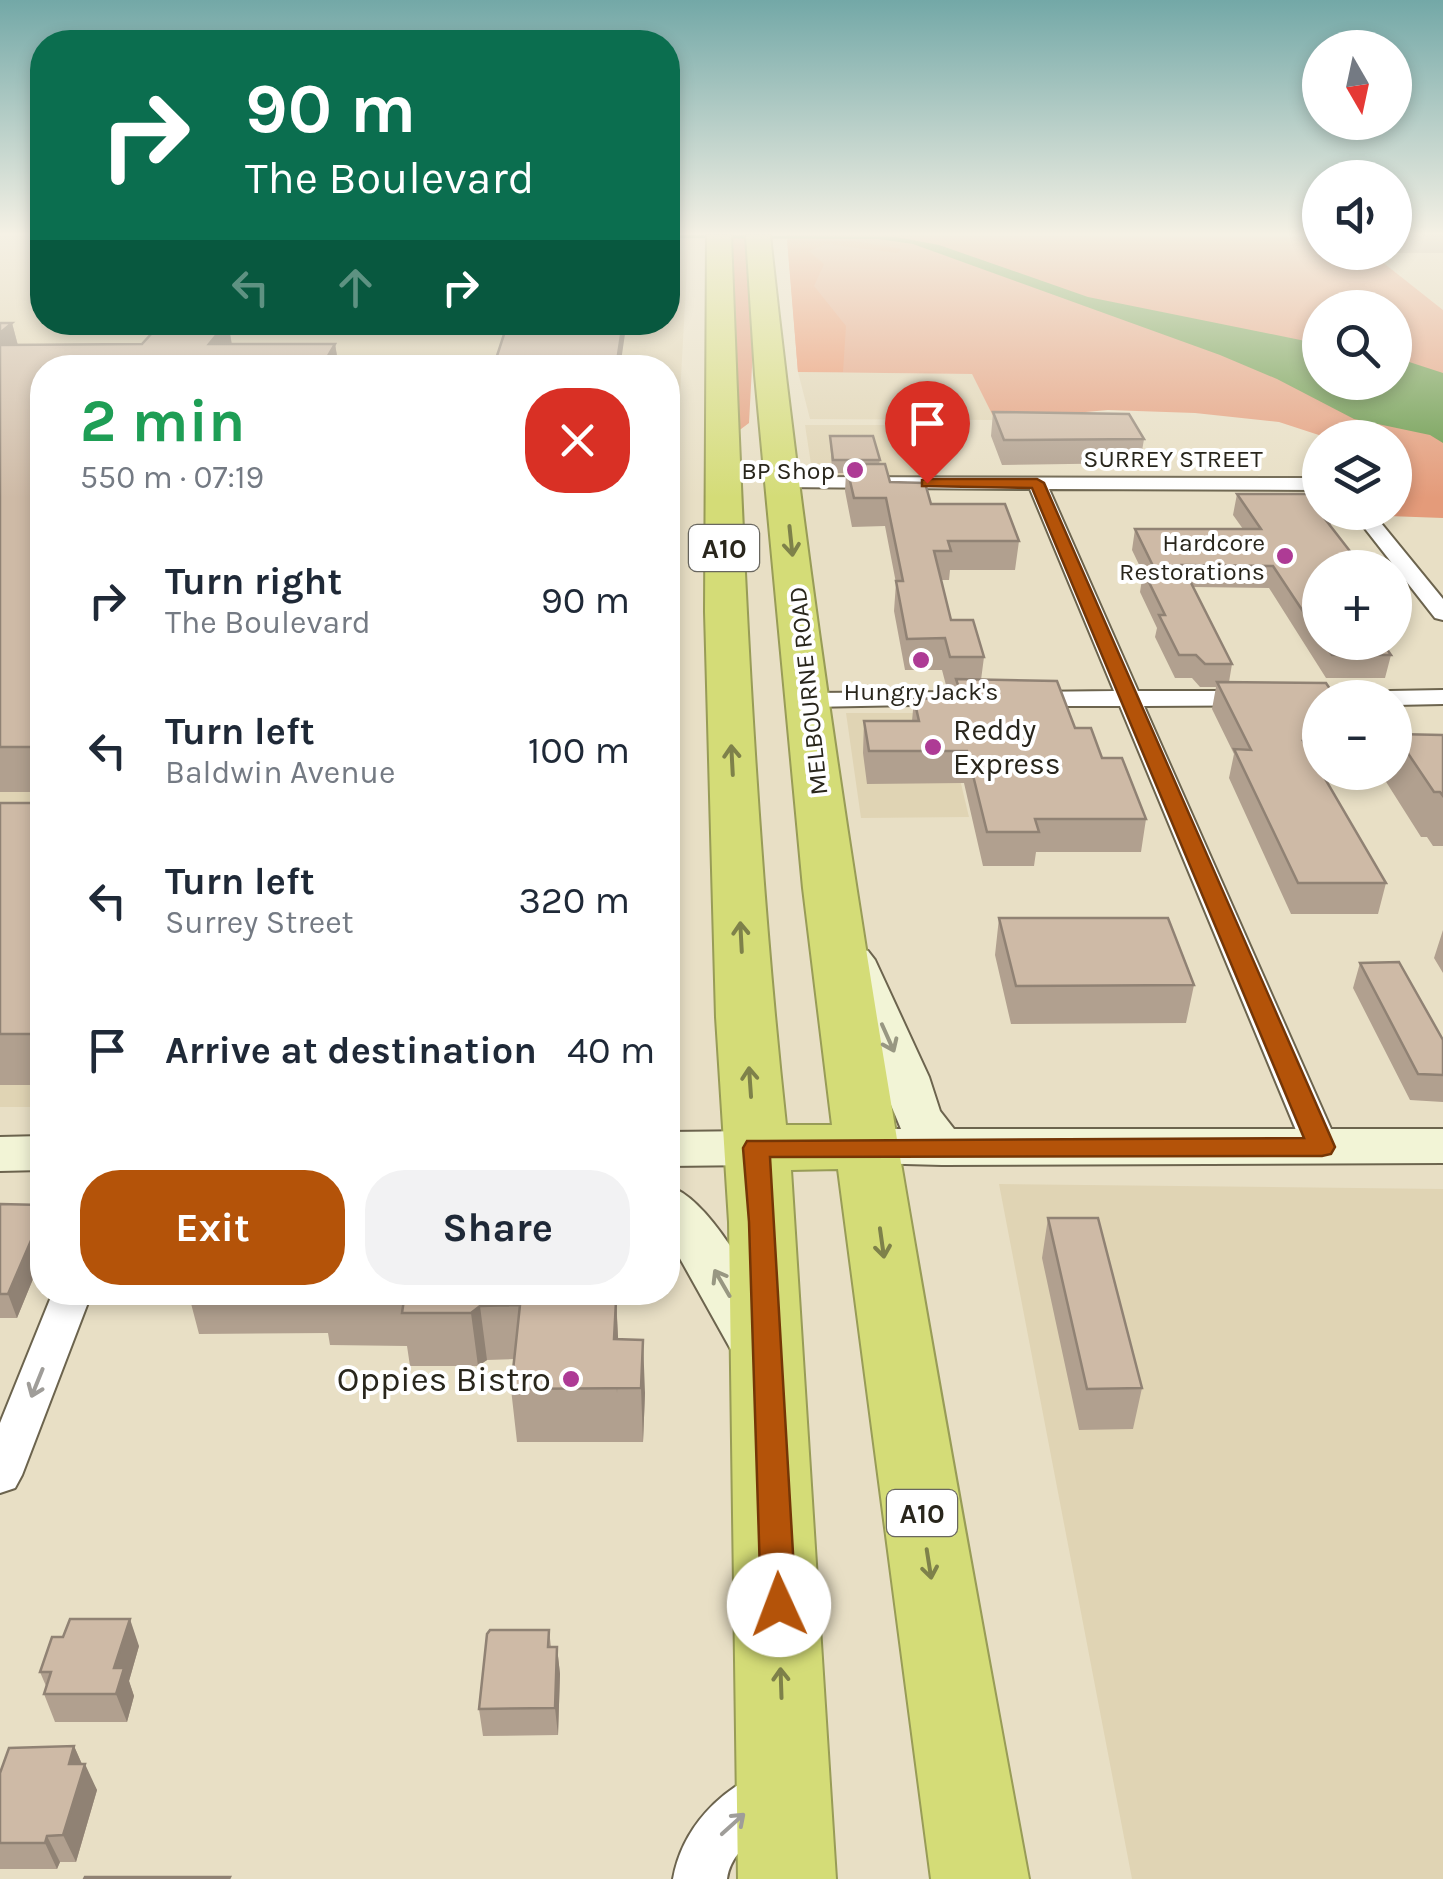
<!DOCTYPE html>
<meta charset="utf-8">
<style>
:root{--surface:#fff;--page:#f2f2f3;--text:#1f2937;--muted:#747a83;--accent:#b45309}
body{margin:0;font-family:Karla,sans-serif;background:var(--page);color:var(--text);height:100vh;display:flex;flex-direction:column;font-size:38px;white-space:nowrap}
*{box-sizing:border-box;margin:0}
p{font-size:32px;color:var(--muted)}
.icon{flex:none;width:55px;height:55px;fill:none;stroke:currentColor;stroke-width:2;stroke-linecap:round;stroke-linejoin:round}
.map{position:relative;flex:1;overflow:hidden}
.panel{position:absolute;left:30px;top:355px;width:650px;height:950px;display:flex;flex-direction:column;background:var(--surface);border-radius:40px;box-shadow:0 5px 15px #0003}
.panel>*{flex:none}
.hud{position:absolute;left:30px;top:30px;width:650px;height:305px;border-radius:40px;box-shadow:0 5px 15px #0003;background:#0b6e4f;color:#fff;overflow:hidden}
.needle{width:65px;rotate:171deg}
.fabs{position:absolute;left:1302px;top:30px;display:grid;gap:20px}
.fabs a{display:grid;place-items:center;width:110px;height:110px;border-radius:50%;background:var(--surface);box-shadow:0 5px 15px #0003;font-size:50px}
.pin{position:absolute;display:grid;place-items:center;width:85px;height:85px;color:#fff;margin:-102px -42px;border-radius:50% 50% 50% 0;rotate:-45deg;box-shadow:0 0 10px #0007}
.pin .icon{rotate:45deg}
.me{position:absolute;width:110px;margin:-55px;rotate:358deg;stroke-linejoin:round;filter:drop-shadow(0 0 8px #0008)}
.turn{display:flex;align-items:center;gap:35px;height:210px;padding:0 50px;font-size:45px}
.turn .icon{width:130px;height:130px;stroke-width:2.5}
.turn b{display:block;font-size:70px;line-height:85px}
.lanes{display:flex;align-items:center;height:95px;padding:0 50px;background:#0003;justify-content:center;gap:50px;direction:ltr}
.lanes .off{opacity:.35}
.round{display:grid;place-items:center;flex:none;width:105px;height:105px;border-radius:40px;background:var(--page)}
.headline{display:flex;align-items:center;justify-content:space-between;height:170px;padding:0 50px}
h1{font-size:60px;font-weight:700;line-height:75px;color:#1e9e55}
.button{display:flex;gap:20px;margin-top:auto;padding:20px 50px}
.button a{flex:1;height:115px;border-radius:40px;background:var(--accent);color:#fff;font-size:40px;font-weight:700;line-height:115px;text-align:center}
.button a+a{background:var(--page);color:var(--text)}
ul{padding:0;list-style:none}
li{display:flex;align-items:center;gap:30px;height:150px;padding:0 50px}
li div{flex:1}
li b{display:block;font-size:38px}
li em{font-style:normal}
.map>svg:first-child{display:block}
.built{fill:#e0d4b4}
.green{fill:#e49b7a;fill-rule:evenodd}
.forest{fill:#ea8e64}
.water{fill:#639645}
.lines{fill:none;stroke-linecap:round;stroke-linejoin:round}
.street-casing{stroke:#6c644e;stroke-width:4}
.secondary-casing{stroke:#6c644e;stroke-width:4}
.highway-casing{stroke:#989c57;stroke-width:4}
.street{fill:#fff;fill-rule:evenodd}
.secondary{fill:#f2f4d6;fill-rule:evenodd}
.highway{fill:#d4dc77;fill-rule:evenodd}
.wall{fill:#b1a08f}
.shaded-wall{fill:#908274}
.building{fill:#cebaa6;stroke:#908274;stroke-width:2.5}
.oneway{stroke:#7e814a}
.oneway2{stroke:#989782}
.oneway3{stroke:#9f9d99}
.route{fill:#b45309;stroke:#753606;stroke-width:2.5}
.poi-dot{fill:#ae3b95;stroke:#fff;stroke-width:4}
.labels{text-anchor:middle;dominant-baseline:central;stroke-width:8;stroke-linejoin:round;paint-order:stroke}
.far-street-label{font-size:25px;fill:#29261c;stroke:#fff}
.far-poi-label{font-size:25px;fill:#29261c;stroke:#fff;text-anchor:end}
.shield{fill:#fff;stroke:#696760;stroke-width:2.5}
.shield-label{font-size:28px;font-weight:bold;fill:#29261c}
.poi-label{font-size:30px;fill:#29261c;stroke:#fff;text-anchor:start}
.near-poi-label{font-size:35px;fill:#29261c;stroke:#fff;text-anchor:end}
</style>
<div class="map">
<svg width="1443" height="1879" viewBox="0 0 1443 1879">
<rect width="100%" height="100%" fill="#e8dfc5"/>
<path class="built" d="M0,235H42V322H668V249L688,250L668,613V368H42V1107H0Z
M1443,235V310L1371,253L1395,252Z
M798,372L972,374L995,420L810,419Z
M805,425H923L938,476L813,477Z
M846,713H944L969,817L861,818Z
M999,1184L1443,1189V1879H1132Z"/>
<path class="green" d="M729,235H745L753,348L749,423L737,432Z
M787,235L1320,237V252L1371,253L1443,310V518L1388,516L1386,513L1395,512V438L1325,437L1279,422L1195,413L1108,410L995,420L972,374L798,372ZM1320,308H1395V382H1320Z"/>
<path class="forest" d="M787,240L855,241L902,249L897,253L827,244L809,251L824,264L814,286L846,326L843,372H798Z"/>
<path class="water" d="M668,235L896,237L939,245L1088,297L1320,344V382H1395V357L1400,359L1443,373V443L1430,435L1354,419L1277,379L1220,355L913,244L879,239L668,238Z"/>
<g class="lines">
<g class="street-casing">
<path id="street" d="M785,477L1320,478V490L1049,489L1138,691H1320L1332,698H1320V705L1144,706L1339,1147L1333,1156L1321,1159L1309,1156L1303,1147L1120,706H1027L1015,699L1027,692L1114,691L1030,489L778,487L776,483Z
M1352,512H1372L1443,599V620L1435,618Z
M1443,690V704L1395,705V698H1378L1390,691Z
M956,692L968,699L965,704L809,707L797,700L809,693Z
M53,1292H92L22,1475L15,1488L0,1493V1423Z
M767,1770L785,1777L793,1795C778,1829 732,1841 727,1879H673C682,1828 720,1789 767,1770Z"/>
</g>
<g class="secondary-casing">
<path id="secondary" d="M853,947L868,951L875,960L929,1077L940,1111L954,1129H1443V1163L942,1165L868,1163L850,1158L843,1146L850,1134L868,1129H901L831,960L838,951Z
M756,1131L774,1136L781,1148L774,1160L756,1165L668,1166V1132Z
M42,1136V1170L0,1171V1137Z
M668,1186C715,1200 764,1304 787,1348L779,1364L759,1370L739,1364L668,1237Z"/>
</g>
<g class="highway-casing">
<path id="highway" d="M707,235H731C742,532 754,830 786,1125H832L803,888L755,375L746,235H770C829,787 928,1333 1029,1879H931L838,1169L791,1170L836,1879H738L729,1222L716,1017L705,612Z"/>
</g>
<use href="#street" class="street"/>
<use href="#secondary" class="secondary"/>
<use href="#highway" class="highway"/>
</g>
<path class="wall" d="M1395,235H1443V253H1394Z
M228,322L232,344H335L339,368H42V792H0V323H12L18,345L142,344Z
M993,412L1144,439L1140,463L1002,465L991,436Z
M830,436L880,460L879,464L890,482L931,504L1019,541L1015,570H950L949,580H941L951,620L984,657L981,680L1075,728L1102,758L1146,819L1141,852H1036L1034,866H983L964,783L867,784L863,753L864,721H912L914,699L946,698L947,691H955L956,689H947L942,670H905L894,611L896,583L885,526L852,527L845,491L846,473H832Z
M1237,494L1332,519L1320,568V642H1382L1391,655L1385,678H1326L1269,588L1193,587L1232,664L1229,682L1320,698V770L1386,883L1378,914H1291L1229,778L1234,754L1212,709L1216,687H1200L1192,678H1175L1155,637L1157,628L1140,592L1143,573L1132,550L1135,529H1243L1233,515Z
M1395,734L1443,735V846H1433L1427,837H1421L1383,777L1384,772H1395Z
M0,803H42V1085H0Z
M999,918L1194,985L1186,1023L1011,1024L995,955Z
M1443,930V973L1434,958Z
M1360,963L1443,1040V1102L1410,1100L1353,988Z
M0,1204L42,1205V1257L17,1318H0Z
M1048,1218L1142,1388L1133,1429L1079,1430L1042,1258Z
M188,1292H616L618,1339L645,1393L643,1442H517L511,1389L514,1359L487,1360L478,1366H410L407,1346L330,1345L328,1333L199,1334Z
M549,1630L551,1647H557L560,1674L558,1735L483,1736L479,1709Z
M139,1646L129,1681L134,1696L127,1722H55L44,1694L46,1686L40,1672Z
M74,1746L82,1764L97,1790L76,1862H60L57,1869H0V1773Z"/>
<path class="shaded-wall" d="M228,322L233,353L209,344Z
M623,322H625V334L620,368H616Z
M12,323L20,354L0,372V333Z
M335,344L339,368H321Z
M42,1215V1257L17,1318L8,1294Z
M610,1292H616L612,1354Z
M616,1301L619,1354L617,1393L614,1339Z
M480,1306L487,1360L478,1366L471,1313Z
M643,1340L645,1393L643,1442L641,1388Z
M130,1619L139,1646L129,1681L134,1696L127,1722L116,1694L114,1668Z
M557,1647L560,1674L558,1735L555,1708Z
M74,1746L84,1769L85,1764L97,1790L76,1862L63,1835L69,1764Z
M47,1836L60,1862L57,1869L45,1843Z"/>
<path class="building" d="M1396,235H1443V236H1398Z
M162,322H227L209,344H335L321,368H42V747H0V345L142,344Z
M508,322H623L616,368H493Z
M0,323H12L0,333Z
M993,412L1129,414L1144,439L1004,440Z
M830,436H873L880,460H833Z
M846,464H885L890,482L925,483L931,504H1005L1019,541H948L951,551H934L951,620H973L984,657H950L945,638L907,639L896,581H903L886,498H854Z
M1237,494H1312L1320,504V512H1327L1332,519H1325L1363,568H1320V637L1273,566L1182,565L1232,664H1205L1196,655H1179L1159,615H1165L1143,570H1155L1135,529H1261Z
M1323,642H1382L1391,655H1332Z
M956,679L1057,681L1075,728H1091L1102,758H1122L1146,819H1035L1039,832H987L967,751H869L864,721H919L914,699L949,698L947,691H960Z
M1217,682L1326,683L1336,698H1320V741H1303L1386,883H1298L1234,749L1251,750Z
M1395,734L1443,735V796L1440,792H1434Z
M0,803H42V1034H0Z
M999,918H1168L1194,985L1016,986Z
M1399,962L1443,1040V1075L1418,1074L1360,963Z
M0,1204L42,1205V1215L8,1294H0Z
M1048,1218H1098L1142,1388L1087,1389Z
M376,1292H610L609,1300L616,1301L614,1339L643,1340L641,1388L511,1389L520,1305L480,1306L471,1313H402L405,1293Z
M70,1619H130L114,1668H124L116,1694H44L51,1672H40L52,1637H63Z
M490,1630H549L548,1647H557L555,1708L479,1709L487,1634Z
M74,1746L69,1764H85L63,1835L47,1836L45,1843H0V1773L9,1748Z
M85,1877H230L229,1879H84Z"/>
<defs><path id="oneway-shaft" d="M-6 0H5M1.5-3L5.5 0L1.5 3" fill="none" stroke-width="1.6" stroke-linecap="round" stroke-linejoin="round" transform="scale(2.5)"/></defs>
<g class="oneway">
<use href="#oneway-shaft" transform="translate(791 541) rotate(84)"/>
<use href="#oneway-shaft" transform="translate(732 760) rotate(-93)"/>
<use href="#oneway-shaft" transform="translate(741 937) rotate(-93)"/>
<use href="#oneway-shaft" transform="translate(750 1082) rotate(-94)"/>
<use href="#oneway-shaft" transform="translate(882 1243) rotate(82)"/>
<use href="#oneway-shaft" transform="translate(929 1564) rotate(81)"/>
<use href="#oneway-shaft" transform="translate(781 1683) rotate(-92)"/>
</g>
<g class="oneway2">
<use href="#oneway-shaft" transform="translate(888 1038) rotate(66)"/>
<use href="#oneway-shaft" transform="translate(722 1283) rotate(-120)"/>
</g>
<g class="oneway3">
<use href="#oneway-shaft" transform="translate(37 1383) rotate(112)"/>
<use href="#oneway-shaft" transform="translate(733 1824) rotate(-42)"/>
</g>
<linearGradient id="sky" x2="0" y2="1"><stop stop-color="#73a8a7"/><stop offset="0.47" stop-color="#f5f1e5"/><stop offset="1" stop-color="#f5f1e5" stop-opacity="0"/></linearGradient>
<rect width="1443" height="498" fill="url(#sky)"/>
<path class="route" d="M927,479H1037L1044,483L1335,1147L1331,1154L1322,1156L770,1157L796,1605L791,1616L779,1621L766,1616L761,1605L749,1222L743,1148L747,1141L1304,1138L1032,488L922,486V480Z"/>
<g class="poi-dot">
<circle cx="855" cy="470" r="10"/>
<circle cx="1285" cy="556" r="10"/>
<circle cx="921" cy="660" r="10"/>
<circle cx="933" cy="747" r="10"/>
<circle cx="571" cy="1379" r="10"/>
</g>
<g class="labels">
<g class="far-street-label">
<text x="1173" y="458">SURREY STREET</text>
<text transform="translate(808 691) rotate(-96)">MELBOURNE ROAD</text>
</g>
<g class="far-poi-label">
<text x="835" y="470">BP Shop</text>
<text x="1265" y="542">Hardcore<tspan x="1265" dy="29">Restorations</tspan></text>
<text x="921" y="691" text-anchor="middle">Hungry Jack's</text>
</g>
<g class="shield">
<rect x="689" y="525" width="70" height="46" rx="8"/>
<rect x="887" y="1490" width="70" height="46" rx="8"/>
</g>
<g class="shield-label">
<text x="724" y="548">A10</text>
<text x="922" y="1513">A10</text>
</g>
<g class="poi-label">
<text x="953" y="730">Reddy<tspan x="953" dy="34">Express</tspan></text>
</g>
<g class="near-poi-label">
<text x="551" y="1379">Oppies Bistro</text>
</g>
</g>
</svg>
<div class="fabs">
<a><svg class="needle" viewBox="-14 -14 28 28"><path d="M0-13l5 13h-10z" fill="#e53935"/><path d="M0 13l5-13h-10z" fill="#747a83"/></svg></a>
<a><svg class="icon" aria-label="sound" viewBox="0 0 24 24"><path d="M4 9h4l5-4v14l-5-4H4zM17 9q2 3 0 6"/></svg></a>
<a><svg class="icon" aria-label="search" viewBox="0 0 24 24"><circle cx="10" cy="10" r="6"/><path d="M15 15l6 6"/></svg></a>
<a><svg class="icon" aria-label="layers" viewBox="0 0 24 24"><path d="M12 4l9 5-9 5-9-5zM3 14l9 5 9-5"/></svg></a>
<a>+</a>
<a>−</a>
</div>
<div class="pin" style="left:927px;top:483px;background:#d93025"><svg class="icon" aria-label="arrive" viewBox="0 0 24 24"><path d="M6 21V4h12l-3 4 3 4H6"/></svg></div>
<svg class="me" style="left:779px;top:1605px" viewBox="-20 -20 40 40"><circle r="19" fill="#fff"/><path d="M0-13L10 11 0 6-10 11z" fill="#b45309"/></svg>
<div class="hud">
<div class="turn"><svg class="icon" aria-label="right" viewBox="0 0 24 24"><path d="M7 20v-9h11M14 6l5 5-5 5"/></svg><div><b>90 m</b>The Boulevard</div></div>
<div class="lanes"><svg class="icon off" aria-label="left" viewBox="0 0 24 24"><path d="M17 20v-9H6M10 6l-5 5 5 5"/></svg><svg class="icon off" aria-label="ahead" viewBox="0 0 24 24"><path d="M12 20V5M6 11l6-6 6 6"/></svg><svg class="icon" aria-label="right" viewBox="0 0 24 24"><path d="M7 20v-9h11M14 6l5 5-5 5"/></svg></div>
</div>
<section class="panel">
<div class="headline"><div><h1>2 min</h1><p>550 m · 07:19</p></div><a class="round" style="background:#d93025;color:#fff"><svg class="icon" aria-label="close" viewBox="0 0 24 24"><path d="M6 6l12 12M18 6L6 18"/></svg></a></div>
<ul>
<li><svg class="icon" aria-label="right" viewBox="0 0 24 24"><path d="M7 20v-9h11M14 6l5 5-5 5"/></svg><div><b>Turn right</b><p>The Boulevard</p></div><em>90 m</em></li>
<li><svg class="icon" aria-label="left" viewBox="0 0 24 24"><path d="M17 20v-9H6M10 6l-5 5 5 5"/></svg><div><b>Turn left</b><p>Baldwin Avenue</p></div><em>100 m</em></li>
<li><svg class="icon" aria-label="left" viewBox="0 0 24 24"><path d="M17 20v-9H6M10 6l-5 5 5 5"/></svg><div><b>Turn left</b><p>Surrey Street</p></div><em>320 m</em></li>
<li><svg class="icon" aria-label="arrive" viewBox="0 0 24 24"><path d="M6 21V4h12l-3 4 3 4H6"/></svg><div><b>Arrive at destination</b></div><em>40 m</em></li>
</ul>
<div class="button"><a>Exit</a><a>Share</a></div>
</section>
</div>
